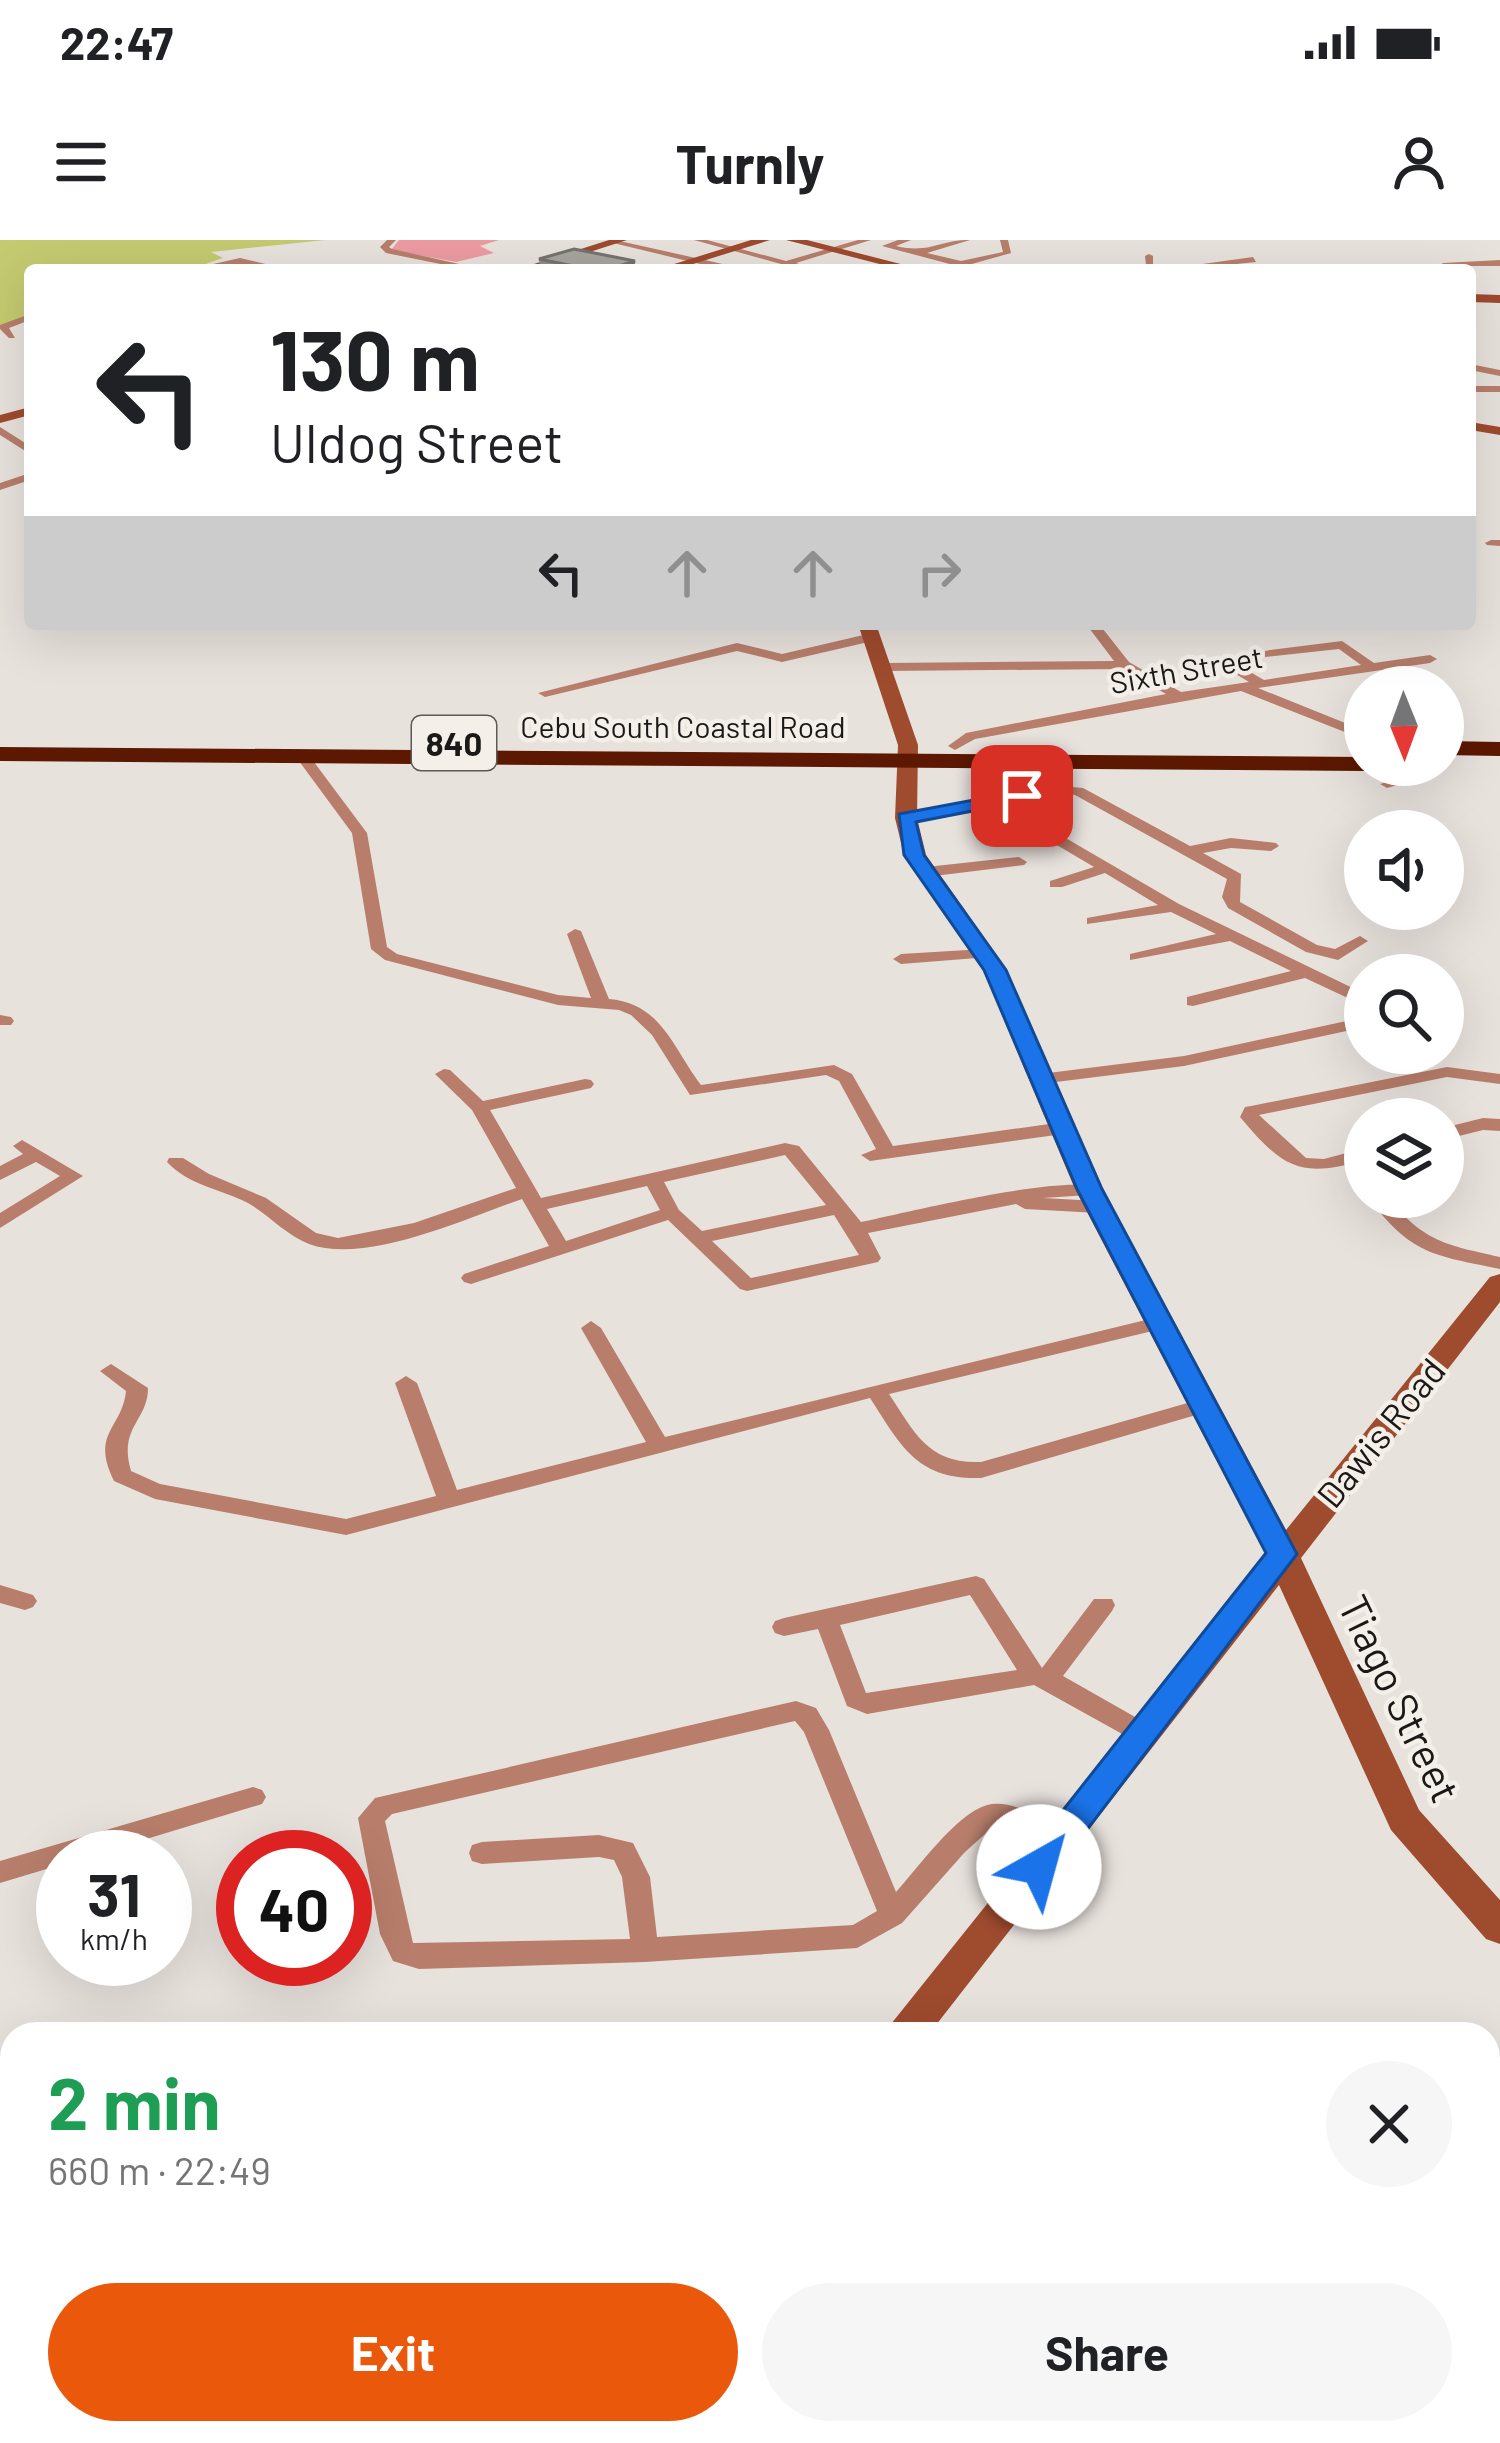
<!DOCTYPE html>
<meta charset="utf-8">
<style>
:root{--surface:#fff;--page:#f6f6f6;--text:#202124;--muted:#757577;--accent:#ea580c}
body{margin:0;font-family:Barlow,sans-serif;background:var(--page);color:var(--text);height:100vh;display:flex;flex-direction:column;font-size:45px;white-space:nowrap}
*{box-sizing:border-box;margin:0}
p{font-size:39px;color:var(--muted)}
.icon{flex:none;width:66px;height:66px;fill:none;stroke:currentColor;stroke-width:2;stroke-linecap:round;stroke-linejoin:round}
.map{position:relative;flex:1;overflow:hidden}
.drawer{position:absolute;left:0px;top:1782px;width:1500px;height:423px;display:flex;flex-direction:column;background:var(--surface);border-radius:36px 36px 0 0;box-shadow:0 12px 48px #0002}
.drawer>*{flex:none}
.banner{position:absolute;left:24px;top:24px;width:1452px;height:366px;border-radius:12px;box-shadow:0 12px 48px #0002;background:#fff;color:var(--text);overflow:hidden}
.needle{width:78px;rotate:179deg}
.buttons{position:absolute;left:1344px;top:426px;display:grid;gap:24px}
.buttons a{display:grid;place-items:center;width:120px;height:120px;border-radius:50%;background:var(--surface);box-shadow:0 12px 48px #0002;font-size:60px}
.speed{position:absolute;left:36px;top:1590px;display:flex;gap:24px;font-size:60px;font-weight:700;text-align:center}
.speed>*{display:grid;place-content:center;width:156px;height:156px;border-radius:50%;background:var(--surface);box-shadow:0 12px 48px #0002;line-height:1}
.speed small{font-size:30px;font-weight:400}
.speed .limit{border:18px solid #d22;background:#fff;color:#111}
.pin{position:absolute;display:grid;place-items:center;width:102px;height:102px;color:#fff;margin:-51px;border-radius:24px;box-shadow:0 6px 18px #0006}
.me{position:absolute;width:132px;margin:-66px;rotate:38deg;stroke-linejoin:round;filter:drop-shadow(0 0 9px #0008)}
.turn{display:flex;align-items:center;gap:42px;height:252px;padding:0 48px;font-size:54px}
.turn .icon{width:156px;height:156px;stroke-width:2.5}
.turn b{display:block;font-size:84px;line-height:102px}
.lanes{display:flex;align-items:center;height:114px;padding:0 48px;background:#0003;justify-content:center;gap:60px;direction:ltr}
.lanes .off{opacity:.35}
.round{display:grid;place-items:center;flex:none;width:126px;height:126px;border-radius:63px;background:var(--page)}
.summary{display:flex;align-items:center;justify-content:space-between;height:204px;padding:0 48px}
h1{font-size:72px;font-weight:700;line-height:90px;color:#1e9e55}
.cta{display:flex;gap:24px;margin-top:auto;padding:24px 48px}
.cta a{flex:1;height:138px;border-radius:72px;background:var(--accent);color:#fff;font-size:48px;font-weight:700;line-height:138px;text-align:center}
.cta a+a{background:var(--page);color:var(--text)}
.status{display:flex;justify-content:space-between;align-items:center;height:84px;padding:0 60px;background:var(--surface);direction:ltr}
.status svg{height:33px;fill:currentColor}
header{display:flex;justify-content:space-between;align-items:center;height:156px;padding:0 48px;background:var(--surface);font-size:54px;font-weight:700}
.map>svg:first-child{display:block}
.green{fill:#ec9ba1}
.water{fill:#c4ca70}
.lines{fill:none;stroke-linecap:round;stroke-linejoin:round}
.street{fill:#b87e6b;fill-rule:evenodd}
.secondary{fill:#9e4b2e;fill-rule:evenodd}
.highway{fill:#5c1800;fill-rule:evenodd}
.wall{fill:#908d88}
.shaded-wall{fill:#75736f}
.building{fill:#a7a49e;stroke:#75736f;stroke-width:3}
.route{fill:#1a73e8;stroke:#114b97;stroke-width:3}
.labels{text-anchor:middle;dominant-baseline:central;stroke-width:9;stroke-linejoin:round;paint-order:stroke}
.far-street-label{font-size:30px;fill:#1b1917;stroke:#f5efea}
.shield{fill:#f5efea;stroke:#5c5956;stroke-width:3}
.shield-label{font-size:33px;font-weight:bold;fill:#1b1917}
.street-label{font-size:36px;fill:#1b1917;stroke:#f5efea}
.near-street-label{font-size:42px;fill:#1b1917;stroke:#f5efea}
</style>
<div class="status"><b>22:47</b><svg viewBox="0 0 49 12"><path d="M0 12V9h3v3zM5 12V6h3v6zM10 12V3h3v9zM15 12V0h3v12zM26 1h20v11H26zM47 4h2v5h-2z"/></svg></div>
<header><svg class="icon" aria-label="menu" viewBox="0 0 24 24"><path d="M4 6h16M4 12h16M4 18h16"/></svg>Turnly<svg class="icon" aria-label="person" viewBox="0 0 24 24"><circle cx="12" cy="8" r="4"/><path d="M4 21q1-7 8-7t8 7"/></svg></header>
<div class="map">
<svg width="1500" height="2203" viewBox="0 0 1500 2203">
<rect width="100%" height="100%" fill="#e8e2dd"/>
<path class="green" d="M399,0H499L480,6L494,13L456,22L391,10Z"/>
<path class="water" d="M0,0H325L211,12L223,18L188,30H30V76L0,88Z"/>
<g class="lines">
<path class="street" d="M387,0H396L389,7L392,9L486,30H470L386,13L380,7Z
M615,0L736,27L740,30H725L609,2Z
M694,0H707L786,21L858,0H871L796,23L817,30H803Z
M898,0H911L896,6C930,14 938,0 970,0L927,13L961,21L1003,12L1000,0H1008L1011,13L961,27L882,6Z
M1149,14L1153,16V28L1137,30L1146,25L1145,16Z
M1253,17L1256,22L1177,30L1181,27Z
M240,18L290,30L240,24L186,30Z
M1500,20V26H1439L1443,23Z
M1118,26L1121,27L1122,30H1114Z
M30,74V80L9,88L15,98H9L0,89V85Z
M1470,124L1500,130V136L1470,130Z
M1470,146H1500V152H1470Z
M0,187L30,206V214L0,195Z
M30,233V240L0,250V243Z
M1491,300H1500V306L1487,305L1485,303Z
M1086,384H1099L1129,422L1181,452L1249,442L1221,425V419L1226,418L1264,440L1361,425L1339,409L1265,417V411L1270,410L1342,401L1374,423L1430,415L1437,419L1430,423L1258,448L1365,491V500L1241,451L975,499L955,510L948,506L966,493L1166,454L1121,429L885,431L878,427L885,423L1114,421Z
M872,393L877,394V400L782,422L737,411L545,457L538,453L737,403L782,414Z
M298,514H308L367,593L387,707L397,714L558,755L591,758L567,694L575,689L581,691L609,759C661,763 673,808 701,845L834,825L852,834L893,906L1063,882L1072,888L1063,894L870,921L861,915L876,909L839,841L826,835L690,855L652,795L631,775L619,770L558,765L385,720L371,709L352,593L296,517Z
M1418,525H1432L1436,534L1387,548L1380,544L1421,532Z
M1051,545L1083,548L1190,606L1231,598L1276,603L1279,606L1271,611L1231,608L1203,613L1241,634L1240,662L1317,705L1335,709L1360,696L1368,701L1338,720L1306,712L1228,668L1222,657L1227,639L1075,555L1051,553L906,582L899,578L906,574Z
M1023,579H1033L1179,664L1365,754V766L1305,738L1193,766L1187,765V757L1291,731L1230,701L1130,720V714L1216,694L1171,672L1087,684V678L1158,665L1105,633L1062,647H1050V641L1094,627L1023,585Z
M1019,617L1027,622L1024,625L926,637L918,632L926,627Z
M984,709L992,714L990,717L901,724L893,719L901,714Z
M0,775L11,777L14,781L11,785H0Z
M1365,777V787L1184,826L1040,844L1031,839L1040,834L1184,816Z
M1447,827L1500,834V844L1447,837L1259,875L1306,918L1324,919L1365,908V920C1299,939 1283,928 1240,877L1245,867L1251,866Z
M444,829L450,830L483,861L585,839L591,840L594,844L591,848L490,870L541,958L785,903L799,906L861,982C900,974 1074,931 1099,949L1089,955L1043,958L1098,961L1108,967L1098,973L1025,969L1016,964L868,993L881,1018L878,1022L747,1051L740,1049L668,980L471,1044L464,1042L461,1038L464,1034L549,1006L522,959C467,978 366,1025 309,1004C286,995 269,975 248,963C221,949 188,945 167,922L169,918H183L209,934L266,958L316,993L338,998L414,983L516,948L472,870L435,834ZM785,915L826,965L702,991L679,970L664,942ZM647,946L660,970L566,1001L547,969ZM834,975L859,1015L751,1038L712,1001Z
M1483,878L1500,879V891L1483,890L1443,900V888Z
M22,900L83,936L0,988V973L60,936L36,922L0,940V926L23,914L13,906Z
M1368,957H1388C1423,1002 1447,1005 1500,1017V1029C1433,1015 1411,1015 1368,957Z
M1158,1077L1168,1083L1165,1088L889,1154C915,1193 928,1224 981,1222L1205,1158L1216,1165L1213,1170L981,1238C917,1240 901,1206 870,1158L346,1295L155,1259L114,1241C90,1193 122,1189 126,1151L100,1131L111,1124L148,1148C148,1181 118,1187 131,1231L160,1244L346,1279L436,1256L395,1143L406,1136L417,1143L457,1250L646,1202L581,1088L591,1081L601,1088L665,1197Z
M976,1336L984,1339L1042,1428L1094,1359H1112L1115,1365L1112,1371L1063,1436L1151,1486L1155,1493L1151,1500L1142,1503L1133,1500L1034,1445L867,1474L847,1466L818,1389L784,1396L775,1393L772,1387L775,1381L784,1378ZM970,1355L1017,1430L866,1453L840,1385Z
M0,1345L33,1355L37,1361L33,1367L25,1370L0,1363Z
M796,1461L816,1468L829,1490L896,1652C918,1628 956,1574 987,1565C1003,1561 1020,1568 1034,1574C1048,1581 1066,1588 1073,1601L1069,1609L1060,1612L1009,1587L995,1585L965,1612L902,1683L857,1708L645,1722L419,1729L393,1721L380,1694L358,1578L375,1558ZM795,1481L804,1492L877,1671L853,1685L657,1697L650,1637L633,1603L599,1595L482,1602L472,1605L469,1613L472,1621L482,1624L599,1617L614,1620L622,1637L630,1699L413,1703L385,1581L392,1574Z
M253,1547L262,1550L266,1557L262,1564L87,1617H63V1624L0,1643V1621Z
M12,1851V1877L0,1880V1854Z
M1488,1871H1500V1899H1488Z
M768,2193H802L803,2203H769Z
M1125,2193H1159L1161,2203H1127Z"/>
<path class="secondary" d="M609,0H627L534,30H515Z
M751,0H770L674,30H655Z
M786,0H807L924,30H903Z
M1470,54L1500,55V63L1470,62Z
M30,167V175L0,183V175Z
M1470,182L1500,187V195L1470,190Z
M858,384H876L918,505L917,578L926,615L1007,730L1103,949L1286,1290L1490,1037L1500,1034V1062L1301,1318L1419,1570L1500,1660V1704L1486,1699L1391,1590L1279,1345L929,1794H883L1266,1315L1075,949L983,730L904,615L895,578L898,505Z
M0,2052L12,2056V2106L0,2101Z
M135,2193H193L197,2203H139Z
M555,2193H607L603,2203H551Z"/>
<path class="highway" d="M1443,501L1500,502V516L1443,515Z
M0,507L1365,517V525H1377L1365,531L0,521Z"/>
</g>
<path class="wall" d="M539,19L635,21V30H540Z"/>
<path class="shaded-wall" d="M635,21V30H606Z"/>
<path class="building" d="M574,9L635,21L606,30H593L539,19Z"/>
<path class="route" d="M1022,551L1031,556L1029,560L916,582L924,615L1006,730L1102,949L1297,1314L1051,1637L1039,1642L1026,1637L1021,1627L1026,1617L1266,1313L1077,949L984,730L904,615L899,574Z"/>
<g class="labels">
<g class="far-street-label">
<text transform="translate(1186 429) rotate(-10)">Sixth Street</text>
<text x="683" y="486">Cebu South Coastal Road</text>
</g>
<rect class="shield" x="412" y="476" width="84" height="54" rx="9"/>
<g class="shield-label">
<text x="454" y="503">840</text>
</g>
<g class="street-label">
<text transform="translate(1380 1192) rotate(-51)">Dawis Road</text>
</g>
<g class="near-street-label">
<text transform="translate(1401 1458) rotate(64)">Tiago Street</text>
</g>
</g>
</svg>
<div class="buttons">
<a><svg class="needle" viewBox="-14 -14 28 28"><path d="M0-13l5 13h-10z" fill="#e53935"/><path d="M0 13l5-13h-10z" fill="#757577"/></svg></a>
<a><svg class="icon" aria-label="sound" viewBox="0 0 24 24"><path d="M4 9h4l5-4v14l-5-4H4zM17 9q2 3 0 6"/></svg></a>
<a><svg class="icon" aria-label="search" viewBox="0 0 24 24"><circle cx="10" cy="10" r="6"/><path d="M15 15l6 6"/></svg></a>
<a><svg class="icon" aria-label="layers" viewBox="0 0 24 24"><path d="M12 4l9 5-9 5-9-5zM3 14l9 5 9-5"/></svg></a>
</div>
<div class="speed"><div>31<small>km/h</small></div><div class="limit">40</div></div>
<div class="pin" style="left:1022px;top:556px;background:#d93025"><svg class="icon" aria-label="arrive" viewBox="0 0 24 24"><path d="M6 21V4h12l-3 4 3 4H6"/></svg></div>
<svg class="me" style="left:1039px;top:1627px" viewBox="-20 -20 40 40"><circle r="19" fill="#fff"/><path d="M0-13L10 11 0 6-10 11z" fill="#1a73e8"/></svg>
<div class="banner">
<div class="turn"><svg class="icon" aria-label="left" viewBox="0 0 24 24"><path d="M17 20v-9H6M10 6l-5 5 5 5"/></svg><div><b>130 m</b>Uldog Street</div></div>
<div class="lanes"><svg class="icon" aria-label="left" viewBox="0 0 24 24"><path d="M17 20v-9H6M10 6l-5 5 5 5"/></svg><svg class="icon off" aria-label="ahead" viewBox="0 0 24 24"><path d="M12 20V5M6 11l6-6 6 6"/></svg><svg class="icon off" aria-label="ahead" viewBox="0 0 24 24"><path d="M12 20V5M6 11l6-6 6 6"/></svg><svg class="icon off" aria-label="right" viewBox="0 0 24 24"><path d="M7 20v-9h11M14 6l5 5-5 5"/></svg></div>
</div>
<section class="drawer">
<div class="summary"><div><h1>2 min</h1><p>660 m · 22:49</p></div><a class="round"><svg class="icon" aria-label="close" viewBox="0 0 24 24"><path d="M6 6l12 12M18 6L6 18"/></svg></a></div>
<div class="cta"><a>Exit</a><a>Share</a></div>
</section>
</div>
